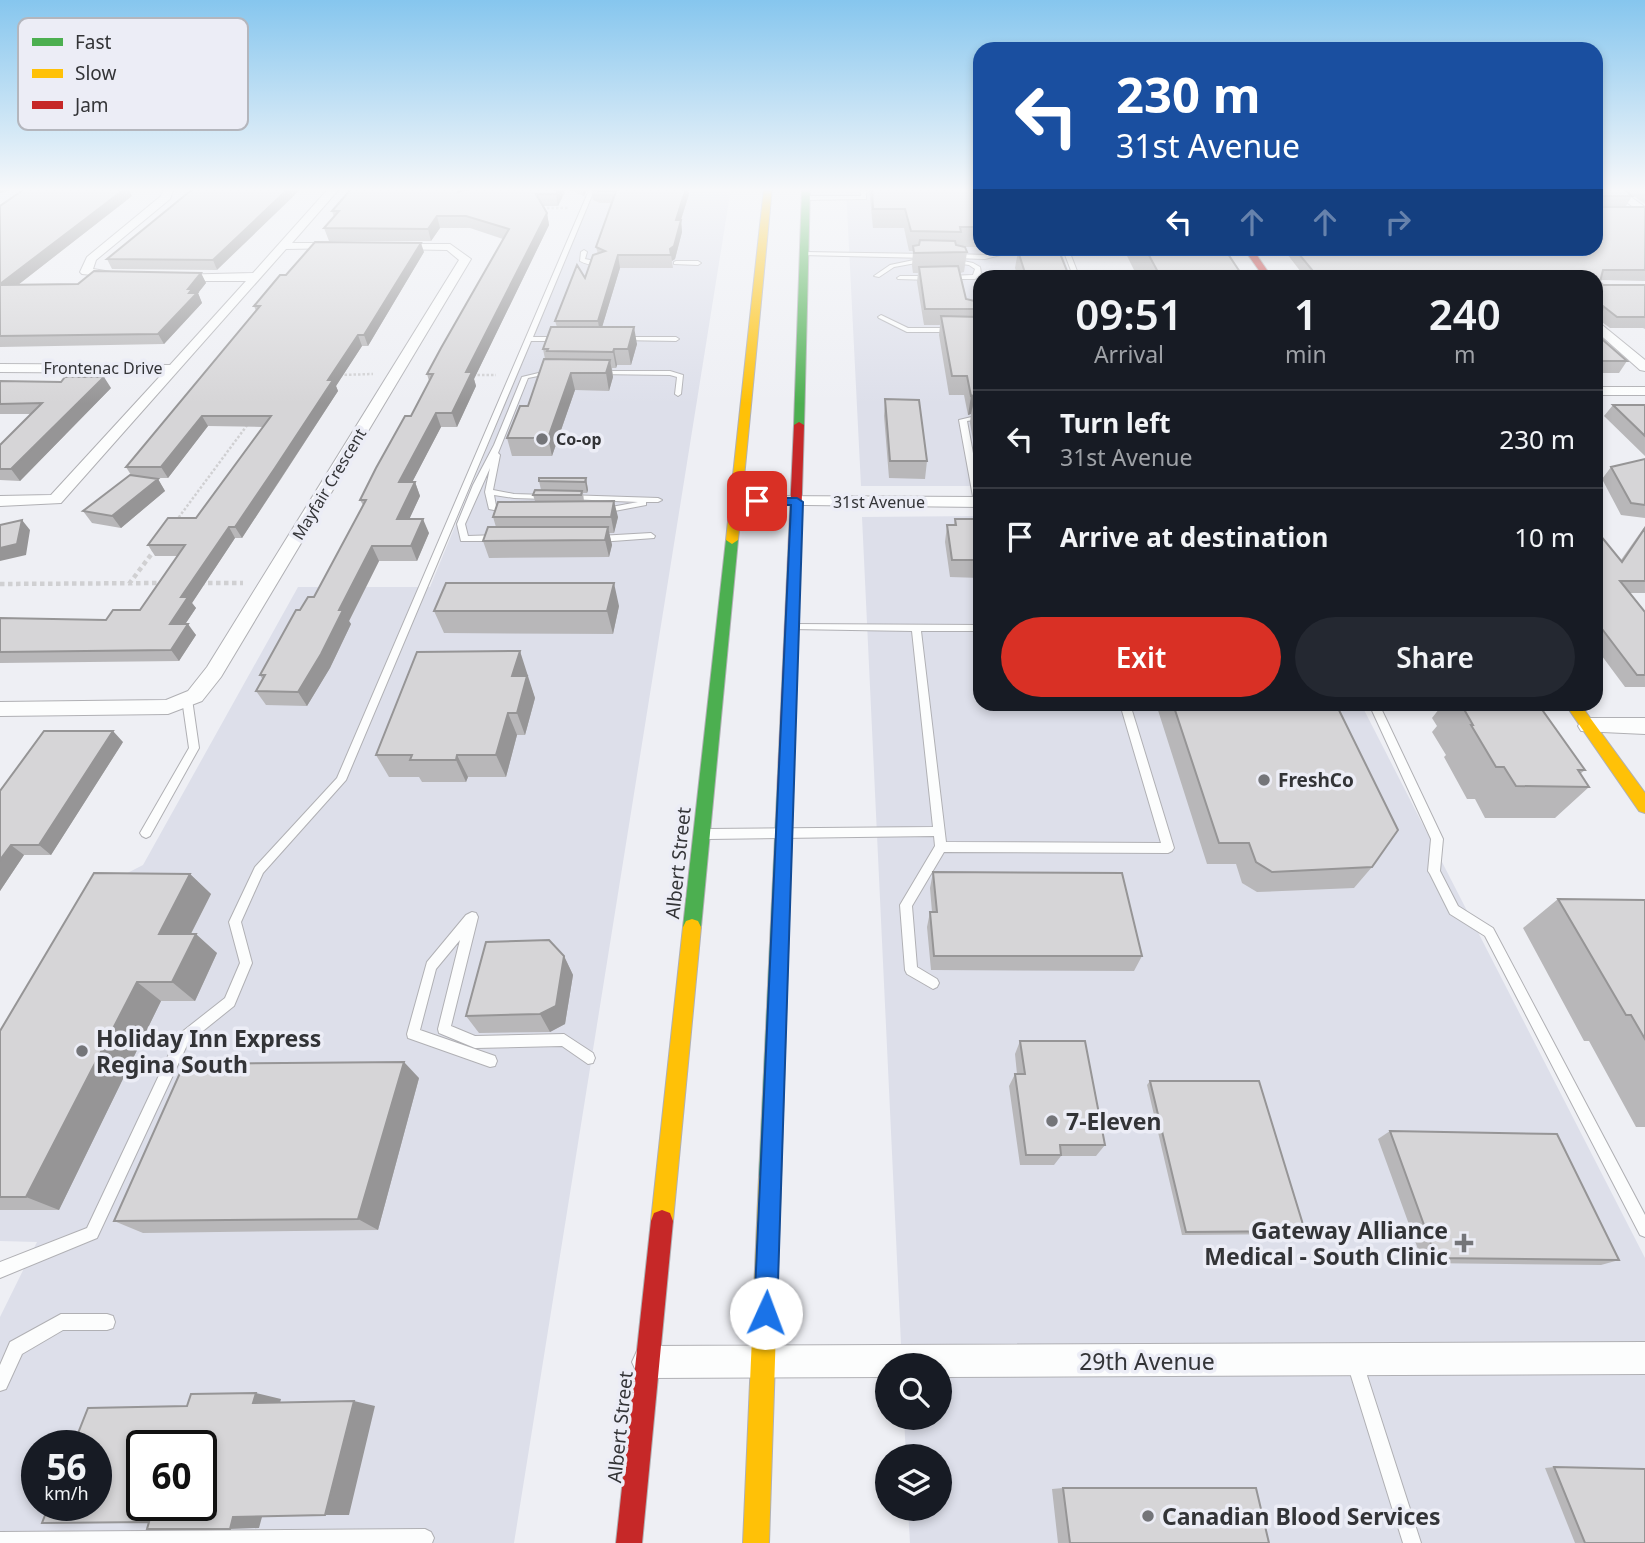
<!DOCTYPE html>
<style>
:root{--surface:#171b24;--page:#242831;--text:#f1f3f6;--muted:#9ea1a6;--line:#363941;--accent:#d93025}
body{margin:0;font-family:"Noto Sans",sans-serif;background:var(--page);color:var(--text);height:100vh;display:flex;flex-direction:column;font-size:26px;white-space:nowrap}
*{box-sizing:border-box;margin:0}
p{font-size:23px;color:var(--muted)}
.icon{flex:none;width:38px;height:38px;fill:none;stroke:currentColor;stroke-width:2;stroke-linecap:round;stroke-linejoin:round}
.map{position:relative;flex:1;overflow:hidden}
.details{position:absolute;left:973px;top:270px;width:630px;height:441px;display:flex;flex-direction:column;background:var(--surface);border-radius:21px;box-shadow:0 4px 10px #0003}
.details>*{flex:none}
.top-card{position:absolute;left:973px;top:42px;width:630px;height:214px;border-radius:21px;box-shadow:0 4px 10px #0003;background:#1a4fa0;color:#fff;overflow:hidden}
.buttons{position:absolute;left:875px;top:1353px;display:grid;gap:14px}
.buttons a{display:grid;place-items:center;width:77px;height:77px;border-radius:50%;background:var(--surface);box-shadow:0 4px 10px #0003;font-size:35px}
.speed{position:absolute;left:21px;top:1430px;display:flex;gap:14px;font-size:35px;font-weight:700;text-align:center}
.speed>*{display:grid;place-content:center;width:91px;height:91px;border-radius:50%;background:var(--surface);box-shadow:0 4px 10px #0003;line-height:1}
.speed small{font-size:18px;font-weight:400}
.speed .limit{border:4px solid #111;border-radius:10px;background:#fff;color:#111}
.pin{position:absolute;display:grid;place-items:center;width:60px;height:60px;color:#fff;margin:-30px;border-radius:14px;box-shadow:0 4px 10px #0006}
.me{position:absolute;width:77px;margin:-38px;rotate:2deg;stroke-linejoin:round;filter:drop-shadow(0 0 5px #0008)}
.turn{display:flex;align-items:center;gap:24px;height:147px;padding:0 28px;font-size:32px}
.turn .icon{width:91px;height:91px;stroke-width:2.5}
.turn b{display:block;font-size:49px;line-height:60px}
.lanes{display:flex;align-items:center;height:66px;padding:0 28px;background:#0003;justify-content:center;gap:35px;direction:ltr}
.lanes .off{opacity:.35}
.eta{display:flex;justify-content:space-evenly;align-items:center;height:119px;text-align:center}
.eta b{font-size:42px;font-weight:600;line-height:49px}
.action{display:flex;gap:14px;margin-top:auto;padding:14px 28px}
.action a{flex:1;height:80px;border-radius:42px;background:var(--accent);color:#fff;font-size:28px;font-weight:600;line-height:80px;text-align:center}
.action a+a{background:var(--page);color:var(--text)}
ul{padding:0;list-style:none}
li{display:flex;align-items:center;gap:21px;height:98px;padding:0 28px;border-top:2px solid var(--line)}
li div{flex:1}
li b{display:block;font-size:26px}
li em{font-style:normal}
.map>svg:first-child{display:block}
.built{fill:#dddfea;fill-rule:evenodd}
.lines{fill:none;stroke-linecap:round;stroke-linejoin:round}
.lane-casing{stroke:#b0b0b4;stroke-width:2}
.street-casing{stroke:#b0b0b4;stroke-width:2}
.fast-casing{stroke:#b0b0b4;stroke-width:2}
.slow-casing{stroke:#b0b0b4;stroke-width:2}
.jam-casing{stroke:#b0b0b4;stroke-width:2}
.path-far1{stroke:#d0d0d2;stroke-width:2.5;stroke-dasharray:2.5 2;stroke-linecap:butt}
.path{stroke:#d0d0d2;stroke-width:4.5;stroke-dasharray:4.5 3.5;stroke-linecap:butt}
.lane{fill:#fcfdfd;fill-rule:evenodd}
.street{fill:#fcfdfd;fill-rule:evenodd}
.fast{fill:#4caf50;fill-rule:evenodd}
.slow{fill:#ffc107;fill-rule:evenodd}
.jam{fill:#c62828;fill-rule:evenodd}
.wall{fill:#b8b7b9}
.shaded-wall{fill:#969596}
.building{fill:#d6d5d7;stroke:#969596;stroke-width:2;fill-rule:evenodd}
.route{fill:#1a73e8;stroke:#114b97;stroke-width:2}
.poi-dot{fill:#747579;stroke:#ecedf6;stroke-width:2.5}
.labels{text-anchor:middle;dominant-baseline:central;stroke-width:7;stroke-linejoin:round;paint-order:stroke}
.far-street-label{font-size:16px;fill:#333437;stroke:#ecedf6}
.far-poi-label{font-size:16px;font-weight:bold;fill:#333437;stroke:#ecedf6;text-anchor:start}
.poi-label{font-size:19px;font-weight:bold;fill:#333437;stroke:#ecedf6;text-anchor:start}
.street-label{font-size:19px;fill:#333437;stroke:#ecedf6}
.near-poi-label{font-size:23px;font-weight:bold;fill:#333437;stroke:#ecedf6;text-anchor:start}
.near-street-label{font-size:23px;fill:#333437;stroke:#ecedf6}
.key{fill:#ecedf6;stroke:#b4b6bd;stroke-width:2}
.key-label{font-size:19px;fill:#333437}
</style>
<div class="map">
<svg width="1645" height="1543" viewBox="0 0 1645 1543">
<rect width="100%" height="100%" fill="#eeeff4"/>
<path class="built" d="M594,188H731L514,1543H0V1317L37,1242L0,1241V1061L104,885L143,865L298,587H430ZM37,1446H96V1505H37ZM142,1446H201V1505H142Z
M846,188H980V248L1060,249L1071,276H980V486H861Z
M980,516V704H1361L1645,1258V1543H910L908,1509L940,1508V1456H906L904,1418H940V1365H902L862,517Z"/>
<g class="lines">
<g class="lane-casing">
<path id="lane" d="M590,188H595L533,337H561L564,339L561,341H531L346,780L263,873L241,922L252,963L234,1006L188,1043L97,1238L0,1278V1262L87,1228L178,1035L225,998L240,963L229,922L255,867L337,778Z
M861,188H866V199L806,200L803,198L806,196H861Z
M1011,248H1068L1079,276H1073L1064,252H1012L985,259L954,258L951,256L954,254L985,255Z
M584,250L587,252L585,259L605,263C598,267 587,265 580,261L581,252Z
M804,252L927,254L930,256L927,258L802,255L801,254Z
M914,260L917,262L916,263L894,267L879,277L874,276L890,265Z
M958,260L973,263L980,267L981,273L975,279H946L945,278L948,276L973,275L975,269L969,265L956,263L955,262Z
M676,261H698L701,263L698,265L674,264V262Z
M900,276H932L935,278L932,280L898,279L897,278Z
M881,315L908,328H980V332H907L879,318L878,317Z
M622,337H676L679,339L676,341L620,340V338Z
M551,370L553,371V373L528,378L498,453L500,455L493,490L514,494L546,495L550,497L546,499L514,498L494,495L496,506L512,511L508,513L489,509L485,492L490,468L465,524L468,536L499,535L503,538L499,541H461L457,524L473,485L494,445L522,377Z
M598,371H670L683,375L681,394L678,396L675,394L677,377L670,375L596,374L595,373Z
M980,415V419L967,421L980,491V504H978L974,502L959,420Z
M566,495L658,498L662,500L658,502H646V505L604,513H601V509L638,502L569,499H566Z
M651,533L655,536L654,538L599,542L595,539L599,536Z
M794,624L980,625V631H921L946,842L1161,843L1120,704H1130L1174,848L1172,851L1168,853L944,852L912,906L917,967L937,979L939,983L937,987L933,989L907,974L905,970L900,905L935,846L934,836L708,839L704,837L702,834L704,831L708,829L933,827L912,631L791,629L789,627Z
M187,695L192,699L199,748L150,836L146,838L142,836L140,833L189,748L182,699Z
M1369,704H1379L1443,839L1440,871L1458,906L1493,928L1645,1215V1237L1640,1235L1485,936L1450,914L1430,874L1428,871L1431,839Z
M472,912L476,913L478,917L451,1026L475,1036L564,1034L593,1053L595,1058L593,1063L588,1064L562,1046L475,1048L439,1033L438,1029L460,940L436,969L420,1030L495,1056L497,1061L495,1066L490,1067L408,1038L407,1034L427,962L466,915Z
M61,1314H107L113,1316L115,1322L113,1328L107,1330H63L22,1354L6,1389L0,1391V1365L10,1342Z
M1355,1355L1361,1357L1363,1363L1421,1543H1403L1347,1363L1349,1357Z
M425,1529L431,1532L434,1538L432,1543H0V1532Z"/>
</g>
<g class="street-casing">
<path id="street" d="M164,188H174L170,199L96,260L93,269L123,274V278L82,274L80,272L87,257L161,196Z
M329,188H340L292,243H338L342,244V248L286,249L61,503L0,506V496L51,495L163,373L0,372V364L170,365L246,281H176L172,279V275L253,273Z
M1606,188H1618L1645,207V215Z
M395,244H450L471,259L221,677L202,701L168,714L0,716V702L166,700L188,691L207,667L459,260L447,250L391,249V245Z
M1596,320L1645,360V371L1640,370L1596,331Z
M1596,387H1645V395H1596Z
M736,496L980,497V507L730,504L728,501L730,498Z
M1588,718H1645V734L1581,731L1578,726L1581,721Z
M1645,1342V1374L940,1377V1365H887V1377L648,1378L637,1373L632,1362L637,1351L648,1346Z"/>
</g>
<g class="fast-casing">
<path id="fast" d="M802,188H810L804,425L799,428L794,425Z
M732,536L738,540L701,927L698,933L692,935L686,933L683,927L726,540Z
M785,789L791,790L793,795L781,1177L778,1185L770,1188L762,1185L759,1177L777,795L779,790Z"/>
</g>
<g class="slow-casing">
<path id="slow" d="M764,188H772L738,540L732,544L726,540Z
M1565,704H1580L1645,793V813L1639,811Z
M692,919L698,921L701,927L673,1221L670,1229L662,1232L654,1229L651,1221L683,927L686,921Z
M770,1166L778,1169L781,1177L769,1543H743L759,1177L762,1169Z"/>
</g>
<g class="jam-casing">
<path id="jam" d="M1243,248H1252L1271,276H1263Z
M799,422L804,425L793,795L791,800H779L777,795L794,425Z
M662,1210L670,1213L673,1221L642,1543H616L651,1221L654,1213Z"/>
</g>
<path class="path-far1" d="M538,208H568
M340,375L373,374
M473,375H496
M176,521L248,424"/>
<path class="path" d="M200,583H243
M0,584L163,583
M129,584L156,548"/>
<use href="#lane" class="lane"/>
<use href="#street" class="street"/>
<use href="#fast" class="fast"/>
<use href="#slow" class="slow"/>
<use href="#jam" class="jam"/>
</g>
<path class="wall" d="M194,188L217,270L112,269L107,259Z
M352,188H588L584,196L567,189L558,206H543L547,213L549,225L474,379L476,386L457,427H441L412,482H415L420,496L409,519L429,533L417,561H379L349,621L351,624L330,668L307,706L266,705L256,691L263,680L260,675L300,610L314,597L363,505L360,500L411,416L429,381L427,374L503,239L470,228H440L431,241H329L324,228L334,217L332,211Z
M591,188H688L689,194L681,220L682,232L675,259L672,261L673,268H620L602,327L637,344L631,365H617L616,368H612L613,377L609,391L575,390L552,456H512L507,438L528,406L545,359L543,349L557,327L555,321L585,278L598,254L596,247L612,203H600L593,200Z
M869,188H980V247H965L967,252L964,272L960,273L966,299L980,308V468H978L970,423L971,414L968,415L964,395H949L939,335L940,325H924L917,282L918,273H913L912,266L913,251H909L904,228H873Z
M1596,188L1632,196L1626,206H1602V207H1645V281L1601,280L1600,282L1603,285H1645V329L1643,328H1610L1599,320L1596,324V276H1304L1284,250V248H1596Z
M1622,188H1645V204Z
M132,196L18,285L78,284L201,273L206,283L198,293L202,303L164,344L0,347V206Z
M1123,248H1224L1240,272L1253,276H1130L1131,272H1135Z
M1018,251L1069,276H1018L1015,268Z
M424,252L368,346H362L336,386L338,391L281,479L242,538H235L192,603L196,608L185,624L196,635L179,661L0,663V619L106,620L140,610L178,556H155L148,545L196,518L263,427L208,426L168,478H149L158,479L165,491L121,528L92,523L83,511L131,475L126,467L256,311L254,306L286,275Z
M1596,334L1627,361L1619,373H1596Z
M0,381L111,388L20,481L0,480V445L31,414H0Z
M885,399L927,461L925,479L889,478L884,416Z
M1613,405H1645V456L1604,416Z
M1645,459V518L1621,515L1602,479L1611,467Z
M586,478L588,490L587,493H583L584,501L618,517L614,533H609L612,545L609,557L489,558L483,541L496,527L493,517L535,501L533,495L541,490L539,481Z
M955,519H980V578L950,577L945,542L947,525H954Z
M1645,526V593H1630L1645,611V687H1625L1596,648V530L1621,560Z
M619,606L613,634L444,633L434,611Z
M528,674L527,676L535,698L525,735H517L506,777H468L466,782H422L419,777H389L376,755Z
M1156,704H1336L1372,867L1354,888L1257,892L1242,883L1236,864H1207Z
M1443,704H1538L1585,770L1580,774L1589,787L1555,818H1485L1475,799H1467L1444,757L1446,755L1432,732L1437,726L1432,718Z
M123,742L51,855H24L0,891V791Z
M933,872L1142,956L1134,971L931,970L927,927L930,912H932L930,888Z
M190,874L211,894L191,934L217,953L195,1001H161L59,1210H0V1031Z
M1558,899L1645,900V1127H1636L1589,1041H1584L1523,928Z
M564,956L573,975L565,1024L550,1032L479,1033L466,1016Z
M1020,1041L1105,1145L1096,1156H1061L1054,1165H1020L1009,1086L1015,1074H1017L1015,1054Z
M419,1078L378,1230L143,1233L114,1221Z
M1150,1081L1305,1231L1300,1234L1182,1235L1147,1085Z
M1390,1131L1619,1260L1601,1265L1423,1263L1378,1139Z
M1554,1467L1645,1543H1575L1545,1468Z
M1063,1488L1269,1543H1058L1052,1489Z"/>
<path class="shaded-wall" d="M0,188H19L0,193Z
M126,188H128L132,196L5,295L0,284Z
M289,188H302L217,270L213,260Z
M559,188H566L558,206L556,194Z
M582,188H588L584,196Z
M686,188H688L689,194L677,232L676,220Z
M547,213L549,225L474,379L476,386L457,427L452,413L466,372Z
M437,216L440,228L431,241L428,229Z
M681,220L682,232L675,259L672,261L670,249Z
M421,243L424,252L368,346L364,335Z
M618,255L620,268L600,334L598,321Z
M201,273L206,283L198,293L202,303L164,344L158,334L188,289Z
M634,327L637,344L631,365L628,349Z
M358,335L362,346L336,386L338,391L242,538L235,527L328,380Z
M614,349L617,365L616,368L613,352Z
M610,360L613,377L609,391L606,373Z
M571,373L575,390L552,456L548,438Z
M104,377L111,388L20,481L11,469Z
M980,394V408L973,404L971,414L968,415L971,396Z
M436,413L441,427L405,496L399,482Z
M202,416L208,426L168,478L161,467Z
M586,478L588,490L587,493L585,482Z
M158,479L165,491L121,528L112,516Z
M415,482L420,496L403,533L397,519Z
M614,501L618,517L614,533L611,517Z
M423,519L429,533L417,561L411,546Z
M22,520L30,530L26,555L0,561V548Z
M229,527L235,538L192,603L196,608L178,635L170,624L181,597Z
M608,527L612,545L609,557L605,540Z
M372,546L379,561L349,621L351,624L330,668L307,706L298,692Z
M614,583L619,606L613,634L607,611Z
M188,624L196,635L179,661L171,650Z
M520,651L535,698L525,735L517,713L512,676Z
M508,713L517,735L506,777L496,755Z
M113,731L123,742L51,855L39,845Z
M457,755L468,777L466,782L456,760Z
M11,845L24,855L0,891V860Z
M190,874L211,894L181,953L159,934Z
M196,934L217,953L195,1001L172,982Z
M564,956L573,975L565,1024L550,1032L540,1014Z
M137,982L161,1001L59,1210L26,1197Z
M404,1062L419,1078L378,1230L358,1219Z
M256,1393L281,1399L279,1407L253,1403Z
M354,1401L375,1406L349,1515H325Z
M233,1517H262L259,1528L230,1529Z"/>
<path class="building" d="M26,188H126L0,284V206Z
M194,188H289L213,260L107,259Z
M352,188H461L458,192L471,188H559L556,194H536L547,213L466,372H472L452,413H436L399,482H415L397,519H423L411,546H372L339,610H343L321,654L298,692L256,691L265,675H260L296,610H300L308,597H314L366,500H360L376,468L405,416H411L433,374H427L441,348L509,229L466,216H437L428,229L324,228L339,211H332Z
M591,188H686L676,220H681L674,246L670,249L671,255H618L598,321H555L577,265L585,278L593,255L605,251L596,247L616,191H598Z
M872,188H980V227H960L961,232L911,231L905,209H873Z
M1596,188H1622L1632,196H1602L1599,199L1602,207H1645V270H1603L1600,282L1603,285H1645V317H1617L1603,306L1601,317H1596V276H1317L1294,248H1596Z
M920,240L955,241L956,245L965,247L967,252L914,253L913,246L919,245Z
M315,242L421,243L364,335H358L328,380H333L275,468L235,527H229L181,597H188L170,624H188L171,650L0,652V618L106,620L113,610H140L185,545H148L168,518H196L271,416H202L161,467H126L260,306H254L280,275H286Z
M1145,248H1224L1240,272H1249L1253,276H1133L1131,272H1158Z
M1018,251H1059L1069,276H1026Z
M958,266L966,299L979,302L980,309H925L919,267Z
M94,271L201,273L188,289H192L189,293H197L158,334L0,336V285L78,284Z
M941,316L980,317V394L971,396L967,376H952Z
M551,327H634L628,349H614L613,352L547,351L548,349H543Z
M1596,334L1627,361H1596Z
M544,359L610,360L606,373H571L548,438H507L520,406H528Z
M65,377H104L11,469H0V445L42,403L0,404V381L61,382Z
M885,399L919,400L927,461H890Z
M980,403V442L973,404Z
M1613,405H1645V436Z
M1645,459V505L1631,503L1611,467Z
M130,475L158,479L112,516L83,511Z
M539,478H586L585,482L539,481Z
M535,490L582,491L581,495H533Z
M614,501L611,517H493L498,502Z
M955,519H980V560H952L947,525H956Z
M22,520L17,544L0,548V525Z
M488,527H608L605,540L483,541Z
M1645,528V581H1620L1645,612V675H1637L1596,621V530L1622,562Z
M446,583H614L607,611H434Z
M520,651L512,676H527L517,713H508L496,755H457L456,760H410L412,755H376L417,652Z
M1173,704H1336L1398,830L1372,867L1272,872L1256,862L1249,843H1219Z
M1461,704H1538L1585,770H1578L1589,787L1516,786L1504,767H1496L1471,725H1473Z
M44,731H113L39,845H11L0,860V791Z
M933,872L1122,873L1142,956H934L930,912H937Z
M94,873L190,874L159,934H196L172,982H137L26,1197H0V1031Z
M1558,899L1645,900V1039L1631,1015H1626Z
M549,940L564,956L556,1006L540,1014L466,1016L486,942Z
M1020,1041H1085L1105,1145H1060L1061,1155H1026L1015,1074H1025Z
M404,1062L358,1219L114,1221L184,1064Z
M1150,1081H1259L1305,1231L1186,1232Z
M1390,1131L1557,1134L1619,1260L1436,1258Z
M256,1393L253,1403L354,1401L325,1515L233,1517L230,1529H147L149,1522L42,1523L49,1505H96V1446H73L88,1408L187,1406L191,1394ZM142,1446H201V1505H142Z
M1554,1467L1645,1469V1543H1585Z
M1063,1488H1256L1269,1543H1070Z"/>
<linearGradient id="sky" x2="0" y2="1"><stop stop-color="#86c6ee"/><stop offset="0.47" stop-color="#f7f8fa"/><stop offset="1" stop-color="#f7f8fa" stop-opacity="0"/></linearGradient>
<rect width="1645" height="404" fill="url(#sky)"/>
<path class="route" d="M797,498L803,502L777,1313L774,1321L766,1325L757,1321L754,1313L791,505H757L750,501L757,498Z"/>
<g class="poi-dot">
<circle cx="542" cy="439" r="7"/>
<circle cx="1264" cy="780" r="7"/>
<circle cx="82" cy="1051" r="7"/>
<circle cx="1052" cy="1121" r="7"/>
<path d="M1460.5 1232.5h7v7h7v7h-7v7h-7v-7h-7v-7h7z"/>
<circle cx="1148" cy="1516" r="7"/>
</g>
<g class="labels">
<g class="far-street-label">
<text x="103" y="368">Frontenac Drive</text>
<text transform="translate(329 484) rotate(-59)">Mayfair Crescent</text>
<text x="879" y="502">31st Avenue</text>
</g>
<g class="far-poi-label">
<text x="556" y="439">Co-op</text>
</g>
<g class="poi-label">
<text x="1278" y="780">FreshCo</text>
</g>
<g class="street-label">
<text transform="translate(678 863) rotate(-84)">Albert Street</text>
<text transform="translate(620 1427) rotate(-84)">Albert Street</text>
</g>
<g class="near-poi-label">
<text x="96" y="1038">Holiday Inn Express<tspan x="96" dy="26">Regina South</tspan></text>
<text x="1066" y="1121">7-Eleven</text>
<text x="1448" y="1230" text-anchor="end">Gateway Alliance<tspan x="1448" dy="26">Medical - South Clinic</tspan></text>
<text x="1162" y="1516">Canadian Blood Services</text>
</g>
<g class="near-street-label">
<text x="1147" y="1361">29th Avenue</text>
</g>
</g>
<rect x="18" y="18" width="230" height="112" rx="10" class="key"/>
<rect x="32" y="38" width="31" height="8" fill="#4caf50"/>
<rect x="32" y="69" width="31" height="9" fill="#ffc107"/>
<rect x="32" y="101" width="31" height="8" fill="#c62828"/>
<g class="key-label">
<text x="75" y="49">Fast</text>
<text x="75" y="80">Slow</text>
<text x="75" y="112">Jam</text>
</g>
</svg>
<div class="buttons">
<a><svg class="icon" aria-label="search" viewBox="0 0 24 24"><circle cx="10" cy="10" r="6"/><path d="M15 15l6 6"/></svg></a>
<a><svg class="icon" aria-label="layers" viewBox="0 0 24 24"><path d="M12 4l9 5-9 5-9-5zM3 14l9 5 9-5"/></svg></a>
</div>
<div class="speed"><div>56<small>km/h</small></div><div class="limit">60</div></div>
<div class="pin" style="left:757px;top:501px;background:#d93025"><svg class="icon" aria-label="arrive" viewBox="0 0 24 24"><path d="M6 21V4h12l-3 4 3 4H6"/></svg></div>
<svg class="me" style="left:766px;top:1313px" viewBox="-20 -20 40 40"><circle r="19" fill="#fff"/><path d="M0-13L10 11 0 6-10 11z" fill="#1a73e8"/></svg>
<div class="top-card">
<div class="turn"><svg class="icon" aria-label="left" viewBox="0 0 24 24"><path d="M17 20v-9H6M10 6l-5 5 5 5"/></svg><div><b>230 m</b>31st Avenue</div></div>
<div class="lanes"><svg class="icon" aria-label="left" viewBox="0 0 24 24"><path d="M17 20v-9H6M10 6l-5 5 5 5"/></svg><svg class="icon off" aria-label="ahead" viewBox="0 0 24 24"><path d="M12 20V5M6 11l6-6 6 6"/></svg><svg class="icon off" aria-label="ahead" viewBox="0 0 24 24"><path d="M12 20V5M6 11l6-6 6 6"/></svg><svg class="icon off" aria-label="right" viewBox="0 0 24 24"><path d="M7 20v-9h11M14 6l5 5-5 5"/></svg></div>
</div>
<section class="details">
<div class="eta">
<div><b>09:51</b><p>Arrival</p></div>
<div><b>1</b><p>min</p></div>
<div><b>240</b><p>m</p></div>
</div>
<ul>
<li><svg class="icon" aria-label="left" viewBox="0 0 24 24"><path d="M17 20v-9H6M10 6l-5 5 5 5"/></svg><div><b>Turn left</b><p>31st Avenue</p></div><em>230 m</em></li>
<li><svg class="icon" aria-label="arrive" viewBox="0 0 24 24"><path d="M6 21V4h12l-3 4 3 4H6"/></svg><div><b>Arrive at destination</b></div><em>10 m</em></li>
</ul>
<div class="action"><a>Exit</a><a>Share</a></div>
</section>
</div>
